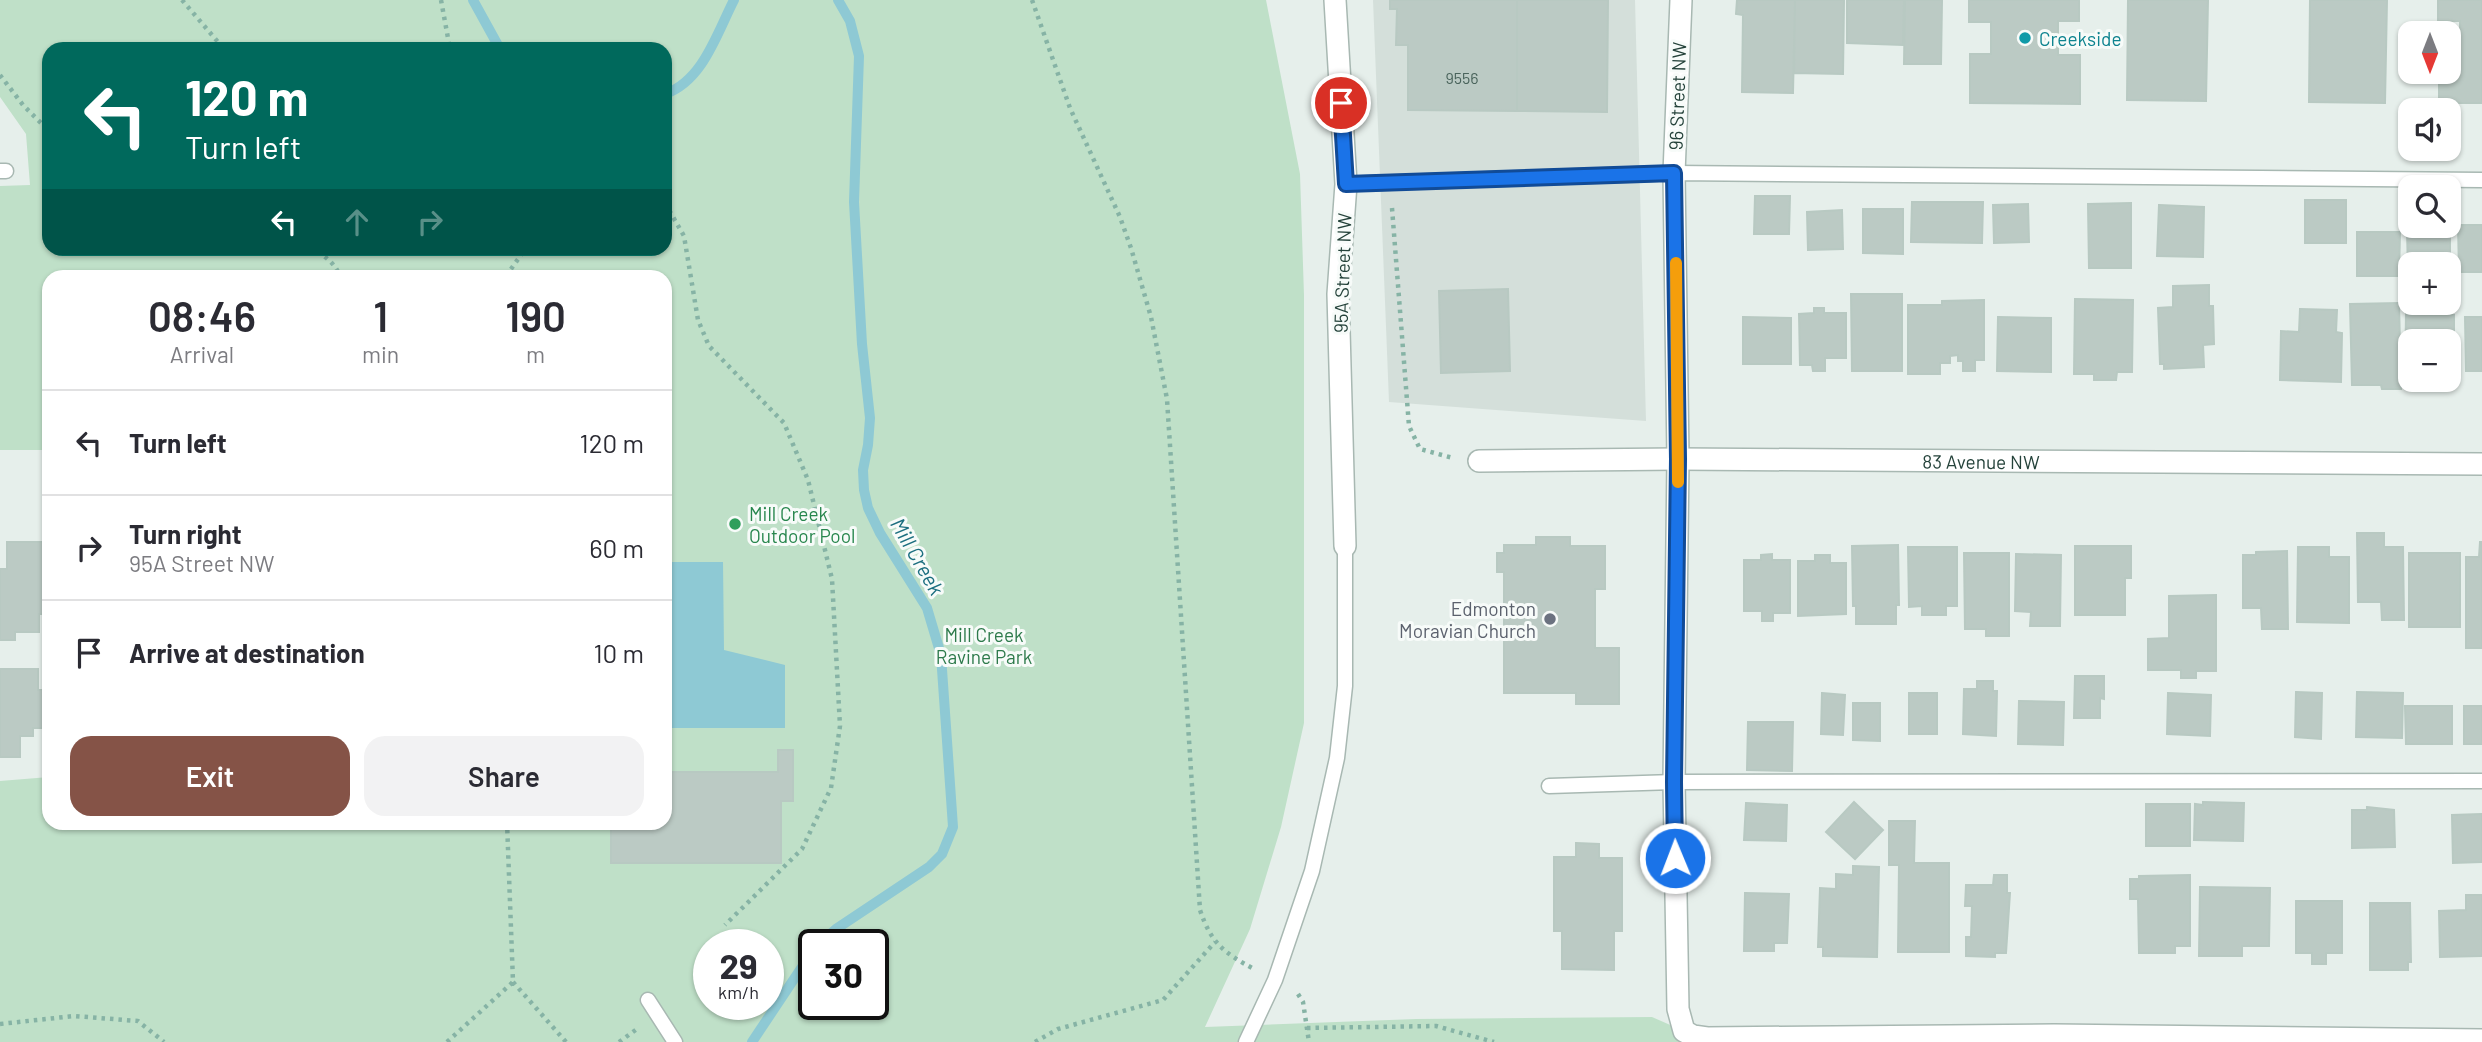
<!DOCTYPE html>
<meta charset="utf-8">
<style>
:root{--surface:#fff;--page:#f2f2f3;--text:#2b2b33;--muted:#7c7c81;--line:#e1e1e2;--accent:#855347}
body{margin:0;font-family:Barlow,sans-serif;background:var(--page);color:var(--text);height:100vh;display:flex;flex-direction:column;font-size:26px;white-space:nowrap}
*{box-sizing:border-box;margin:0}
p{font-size:23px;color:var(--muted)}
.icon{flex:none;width:38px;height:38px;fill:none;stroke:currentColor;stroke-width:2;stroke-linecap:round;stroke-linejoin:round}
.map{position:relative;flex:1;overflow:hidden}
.drawer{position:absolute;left:42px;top:270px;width:630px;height:560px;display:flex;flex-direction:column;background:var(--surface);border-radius:21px;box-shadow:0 2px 5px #0004}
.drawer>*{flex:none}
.top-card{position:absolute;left:42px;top:42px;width:630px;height:214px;border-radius:21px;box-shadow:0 2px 5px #0004;background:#00695c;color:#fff;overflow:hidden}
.needle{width:46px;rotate:180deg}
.tools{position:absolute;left:2398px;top:21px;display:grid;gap:14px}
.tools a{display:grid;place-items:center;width:63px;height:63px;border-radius:14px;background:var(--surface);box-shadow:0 2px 5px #0004;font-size:35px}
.speed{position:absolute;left:693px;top:929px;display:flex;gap:14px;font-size:35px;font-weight:700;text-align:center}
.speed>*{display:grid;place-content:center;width:91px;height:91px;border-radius:50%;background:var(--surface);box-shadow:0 2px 5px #0004;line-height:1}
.speed small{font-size:18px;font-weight:400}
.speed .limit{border:4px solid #111;border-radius:10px;background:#fff;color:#111}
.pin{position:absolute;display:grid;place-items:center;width:60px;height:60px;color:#fff;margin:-30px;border:4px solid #fff;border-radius:50%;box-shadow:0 2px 7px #0007}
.me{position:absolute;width:77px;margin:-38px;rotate:359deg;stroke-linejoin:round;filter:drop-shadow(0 0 5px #0008)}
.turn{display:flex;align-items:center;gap:24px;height:147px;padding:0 28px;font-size:32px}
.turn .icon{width:91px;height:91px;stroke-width:2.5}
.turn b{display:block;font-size:49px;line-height:60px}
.lanes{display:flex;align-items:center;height:66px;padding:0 28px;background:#0003;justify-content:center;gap:35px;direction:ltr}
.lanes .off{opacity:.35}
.eta{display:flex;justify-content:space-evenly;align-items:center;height:119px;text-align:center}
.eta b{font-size:42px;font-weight:600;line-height:49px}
.cta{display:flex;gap:14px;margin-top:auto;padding:14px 28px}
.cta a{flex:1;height:80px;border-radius:21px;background:var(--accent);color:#fff;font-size:28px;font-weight:600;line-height:80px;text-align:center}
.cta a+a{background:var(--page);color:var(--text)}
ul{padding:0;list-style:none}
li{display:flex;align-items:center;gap:21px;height:105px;padding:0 28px;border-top:2px solid var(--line)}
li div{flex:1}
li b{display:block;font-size:26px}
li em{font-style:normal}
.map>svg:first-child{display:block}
.built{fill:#d4dfda}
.green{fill:#bfe0c8;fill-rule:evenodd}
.water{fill:#8ec9d4}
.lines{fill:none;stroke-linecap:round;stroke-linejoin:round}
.stream{stroke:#8ec9d4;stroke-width:10}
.building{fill:#bbcac4;stroke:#b8c9c2;stroke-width:2;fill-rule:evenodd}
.service-casing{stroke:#a8b8b2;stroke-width:17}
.minor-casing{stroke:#a8b8b2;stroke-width:24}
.path{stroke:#86b3a5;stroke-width:4.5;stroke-dasharray:3.5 5;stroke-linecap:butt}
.service{stroke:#fff;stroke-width:14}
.minor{stroke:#fff;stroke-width:21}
.route-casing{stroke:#114b97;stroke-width:18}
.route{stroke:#1a73e8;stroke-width:12}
.slow{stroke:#f59e0b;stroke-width:12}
.culture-dot{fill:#0f9aa8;stroke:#f7fbf9;stroke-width:2.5}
.leisure-dot{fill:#2e9e5b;stroke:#f7fbf9;stroke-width:2.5}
.worship-dot{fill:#6b7280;stroke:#f7fbf9;stroke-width:2.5}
.labels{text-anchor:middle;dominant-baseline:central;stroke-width:6;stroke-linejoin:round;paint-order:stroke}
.number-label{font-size:16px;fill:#4a645c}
.culture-label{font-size:19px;fill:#0d838f;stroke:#f7fbf9;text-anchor:start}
.street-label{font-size:19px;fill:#24423a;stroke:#f7fbf9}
.leisure-label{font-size:19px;fill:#27864d;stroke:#f7fbf9;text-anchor:start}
.worship-label{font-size:19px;fill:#5b616d;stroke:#f7fbf9;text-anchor:end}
.park-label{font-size:19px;fill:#2d7a4b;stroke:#f7fbf9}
.water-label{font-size:21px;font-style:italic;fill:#1c6f80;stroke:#f7fbf9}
</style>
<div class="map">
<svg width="2482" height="1042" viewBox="0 0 2482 1042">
<rect width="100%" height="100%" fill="#e6efeb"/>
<path class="built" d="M1373,0H1635L1646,421L1389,402Z"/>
<path class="green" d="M0,0H1266L1300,174L1304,295V723L1281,827L1250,929L1205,1027L1416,1019L1652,1017L1684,1031L2044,1042H0V781L49,777V822H665V276H49V450H0V186L30,185L26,134L0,97ZM49,49H665V248H49ZM709,945H768V1004H709ZM814,945H873V1004H814Z"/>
<path class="water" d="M665,562H723L724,650L785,665V728H665Z"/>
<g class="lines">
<path class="stream" d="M473,0L500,49
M665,94C703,81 717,33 734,0
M818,945L836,929L929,867L942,854L953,827L941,655L927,608L880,533L868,508L864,490L863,470L868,445L870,418L862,344L854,202L859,56L850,21L838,0
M752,1042L814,949"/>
</g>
<path class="building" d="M1390,0H1517V111L1408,110V45H1396L1397,9H1390Z
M1517,0H1608L1607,112L1517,111Z
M1737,0H1795L1793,93L1742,92L1743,15L1736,14Z
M1795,0H1844L1843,74L1794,73Z
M1847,0H1904L1903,45L1847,43Z
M1905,0H1942L1941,64H1904Z
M1969,0H2079V21H2058V55H2080V104L1970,103V54H1991V22H1969Z
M2128,0H2208L2206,101L2127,100Z
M2310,0H2387L2385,103L2309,102Z
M2438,0H2482V103H2439V72H2448V52H2460V21H2438Z
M1755,196H1790L1789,234H1754Z
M2305,200H2346V243H2305Z
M1912,202H1983L1982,243L1911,242Z
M2131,203V268H2089L2088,204Z
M2028,204L2029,242L1994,243L1993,205Z
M2159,205L2204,207L2203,257L2157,256Z
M1863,209H1903V254L1863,253Z
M1842,210L1843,249L1808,250L1807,212Z
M2458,225H2482V272H2459Z
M2450,230V270L2448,264H2410V270H2408L2407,231Z
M2357,232H2400L2399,276H2357Z
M2209,285V306H2213L2214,344L2203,345L2204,367L2164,369V364H2160L2158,308L2173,307V286Z
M1508,289L1510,371L1441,373L1439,291Z
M1851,294H1902V371H1852Z
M2075,299L2133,300L2132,372H2117L2116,380H2094V374H2074Z
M1984,300V360H1975V371H1963V361H1958V355L1950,356V363H1940V374H1908V305H1942V301Z
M2399,303L2401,389H2382L2381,385H2352L2350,304Z
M1814,308H1824V313H1846V358H1825V371H1813L1812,365H1800L1799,314L1814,313Z
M2300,309L2337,310L2336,332L2342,333L2341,382L2280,380L2281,331L2299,332Z
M2406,314L2454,315V380H2405ZM2410,341H2448V380H2410Z
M1743,317L1791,318V364H1743Z
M1998,317L2051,318V372L1997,371Z
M2465,317H2482V371H2466Z
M2357,533H2384V547H2403L2404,620H2382L2381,602H2358Z
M1536,537H1570V546H1605V589H1595V648H1619V704H1576V693H1504V572H1497V553H1504V545H1536Z
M7,542H48L49,614H39V632H15V640H0V569H7Z
M2480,542H2482V648H2466V557H2479Z
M1898,545L1899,605H1896V624H1856V606H1853L1852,546Z
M2075,546H2131V578H2125V615H2075Z
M1908,547H1957V606H1946V615H1922V606L1909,607Z
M2298,547H2329V557H2349V623L2297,622Z
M2287,551L2288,629H2262L2261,608H2243V555H2256V552Z
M1964,553H2009V636H1986V629H1965Z
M2409,553H2460V627H2409Z
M1772,554V560H1790V613H1773V621H1762V611H1744V560H1761V555Z
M2016,554L2061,555L2060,626H2030L2031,612L2015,611Z
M1815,555H1830V563H1846V614L1798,616V561H1815Z
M2216,595V671H2196V678H2181V670H2148V639L2169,638V596Z
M0,669H38V690H49V728H33V736H20V757H0Z
M2075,676H2104V699L2100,698V718H2074Z
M1977,681H1993V691H1997L1996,736L1963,734L1964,689H1977Z
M2296,692L2322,693L2321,739L2295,737Z
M2357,692L2403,693L2402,738L2356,737Z
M1822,693L1845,695L1843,735L1821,734Z
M1909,693H1937V734H1909Z
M2168,693L2211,695L2210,736L2167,734Z
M2019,701L2064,702L2063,745L2018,744Z
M1853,703H1880V741L1853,740Z
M2405,706H2452V744H2406Z
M2464,706H2482V744H2464Z
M1748,722H1793L1792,771L1747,770Z
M778,750H793V801H781V863H611V822H665V772H778Z
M1854,802L1883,830L1855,859L1826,832Z
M2203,802L2244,803L2243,841L2194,840L2195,804L2203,805Z
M1746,803L1787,805L1786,841L1744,840Z
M2146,804H2190V846H2146Z
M2367,807L2394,810L2395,847L2352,848V810H2367Z
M2482,814V862L2453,863L2452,815Z
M1889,821H1915L1914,863H1949V952H1898L1899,865H1889Z
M1576,843L1599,844V858H1622V931H1614V970L1562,969V931H1554V857H1576Z
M1853,866L1879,867L1877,957L1823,956V947H1818L1820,888L1836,889V874L1853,875Z
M1994,875H2007V893H2010L2006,953H1995V957L1966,956V937H1971L1972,906H1965L1966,885H1993Z
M2190,875V946H2175V953H2139L2138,899H2130V879H2139V876Z
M2200,887L2270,888L2269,946H2242V956H2199Z
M1745,893L1789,894L1787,943H1774V951H1744Z
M2466,895H2482V956L2440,957L2439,911L2466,910Z
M2296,901H2342V953H2326V964H2312V953H2296Z
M2370,903H2410L2411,962H2408V970H2370Z"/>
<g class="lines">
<g class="service-casing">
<path id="service" d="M0,171H6
M1346,184L1674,173L2482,180
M1549,786L1674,782L2482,781
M648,1000L675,1042
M1246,1042L1275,980L1312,871L1337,758L1345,686V546"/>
</g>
<g class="minor-casing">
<g id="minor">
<path d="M1335,0L1346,184L1338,294L1345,546"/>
<path d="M1681,0L1674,173L1678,459L1674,782L1678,1009L1684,1031L1693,1036L1707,1038L2054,1035L2482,1040"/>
<path id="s1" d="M1479,461L1678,459L2482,464"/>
</g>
</g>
<path class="path" d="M182,0L224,49
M441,0L450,49
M1032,0L1070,108L1120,217L1131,248L1151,317L1167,399L1200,910C1211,943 1224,953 1254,969
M0,75L23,105L49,131
M665,203L684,236L698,320L709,346L784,423L808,480L832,579L840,726L831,788L802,849L725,925
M1392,208L1409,426L1420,449L1453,458
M310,248C324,255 334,262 340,276
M506,276L526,248
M513,982L566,1042
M1298,994L1303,1002L1309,1042
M0,1024L74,1016L138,1021L164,1042
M1307,1028L1436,1026L1494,1042
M447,1042L513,982L507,822
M619,1042L637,1029
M1035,1042L1058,1029L1163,1000L1215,942"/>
<use href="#service" class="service"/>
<use href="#minor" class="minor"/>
</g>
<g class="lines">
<g class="route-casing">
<path id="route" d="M1341,103L1346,184L1674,173L1678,459L1674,782L1675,858"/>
</g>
<use href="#route" class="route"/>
<path class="slow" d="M1676,263L1678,482"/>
</g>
<circle class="culture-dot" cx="2025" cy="38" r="7"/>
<circle class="leisure-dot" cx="735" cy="524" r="7"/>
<circle class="worship-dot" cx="1550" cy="619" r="7"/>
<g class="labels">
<g class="number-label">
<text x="1462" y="77">9556</text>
</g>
<g class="culture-label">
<text x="2039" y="38">Creekside</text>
</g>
<g class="street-label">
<text transform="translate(1677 96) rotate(-88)">96 Street NW</text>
<text transform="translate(1342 273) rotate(-88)">95A Street NW</text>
<text stroke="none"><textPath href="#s1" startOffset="502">83 Avenue NW</textPath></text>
</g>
<g class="leisure-label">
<text x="749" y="513">Mill Creek<tspan x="749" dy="22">Outdoor Pool</tspan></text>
</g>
<g class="worship-label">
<text x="1536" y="608">Edmonton<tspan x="1536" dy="22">Moravian Church</tspan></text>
</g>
<g class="park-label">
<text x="984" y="634">Mill Creek<tspan x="984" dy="22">Ravine Park</tspan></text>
</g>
<g class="water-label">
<text transform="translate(918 556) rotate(60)">Mill Creek</text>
</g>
</g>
</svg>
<div class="tools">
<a><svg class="needle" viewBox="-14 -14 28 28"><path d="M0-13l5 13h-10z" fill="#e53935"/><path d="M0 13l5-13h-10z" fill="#7c7c81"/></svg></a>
<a><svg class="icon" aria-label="sound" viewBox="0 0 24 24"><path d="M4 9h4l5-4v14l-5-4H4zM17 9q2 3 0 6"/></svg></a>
<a><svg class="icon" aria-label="search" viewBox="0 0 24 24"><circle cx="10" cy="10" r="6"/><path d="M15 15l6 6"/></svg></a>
<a>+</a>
<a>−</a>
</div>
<div class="speed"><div>29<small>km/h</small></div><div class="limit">30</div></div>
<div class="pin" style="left:1341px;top:103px;background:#d93025"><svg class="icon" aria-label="arrive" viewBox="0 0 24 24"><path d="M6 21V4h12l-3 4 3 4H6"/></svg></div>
<svg class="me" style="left:1675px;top:858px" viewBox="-20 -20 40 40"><circle r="17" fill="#1a73e8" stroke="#fff" stroke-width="3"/><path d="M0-11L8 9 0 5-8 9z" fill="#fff"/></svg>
<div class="top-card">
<div class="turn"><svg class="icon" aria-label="left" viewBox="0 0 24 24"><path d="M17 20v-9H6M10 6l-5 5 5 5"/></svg><div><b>120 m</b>Turn left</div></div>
<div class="lanes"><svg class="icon" aria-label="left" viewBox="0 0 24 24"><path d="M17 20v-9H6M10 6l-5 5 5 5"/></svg><svg class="icon off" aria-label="ahead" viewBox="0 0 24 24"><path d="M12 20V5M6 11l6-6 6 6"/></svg><svg class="icon off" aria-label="right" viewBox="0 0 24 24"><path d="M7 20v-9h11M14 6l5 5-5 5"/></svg></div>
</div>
<section class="drawer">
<div class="eta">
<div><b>08:46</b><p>Arrival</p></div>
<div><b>1</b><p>min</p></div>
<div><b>190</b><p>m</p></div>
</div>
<ul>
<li><svg class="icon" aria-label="left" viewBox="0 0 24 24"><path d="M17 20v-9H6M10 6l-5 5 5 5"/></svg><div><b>Turn left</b></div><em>120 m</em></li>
<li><svg class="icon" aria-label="right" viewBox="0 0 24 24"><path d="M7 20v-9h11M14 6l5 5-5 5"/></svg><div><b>Turn right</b><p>95A Street NW</p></div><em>60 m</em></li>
<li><svg class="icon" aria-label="arrive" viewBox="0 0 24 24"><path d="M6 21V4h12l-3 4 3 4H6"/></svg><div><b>Arrive at destination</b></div><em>10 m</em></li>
</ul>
<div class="cta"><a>Exit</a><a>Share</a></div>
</section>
</div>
